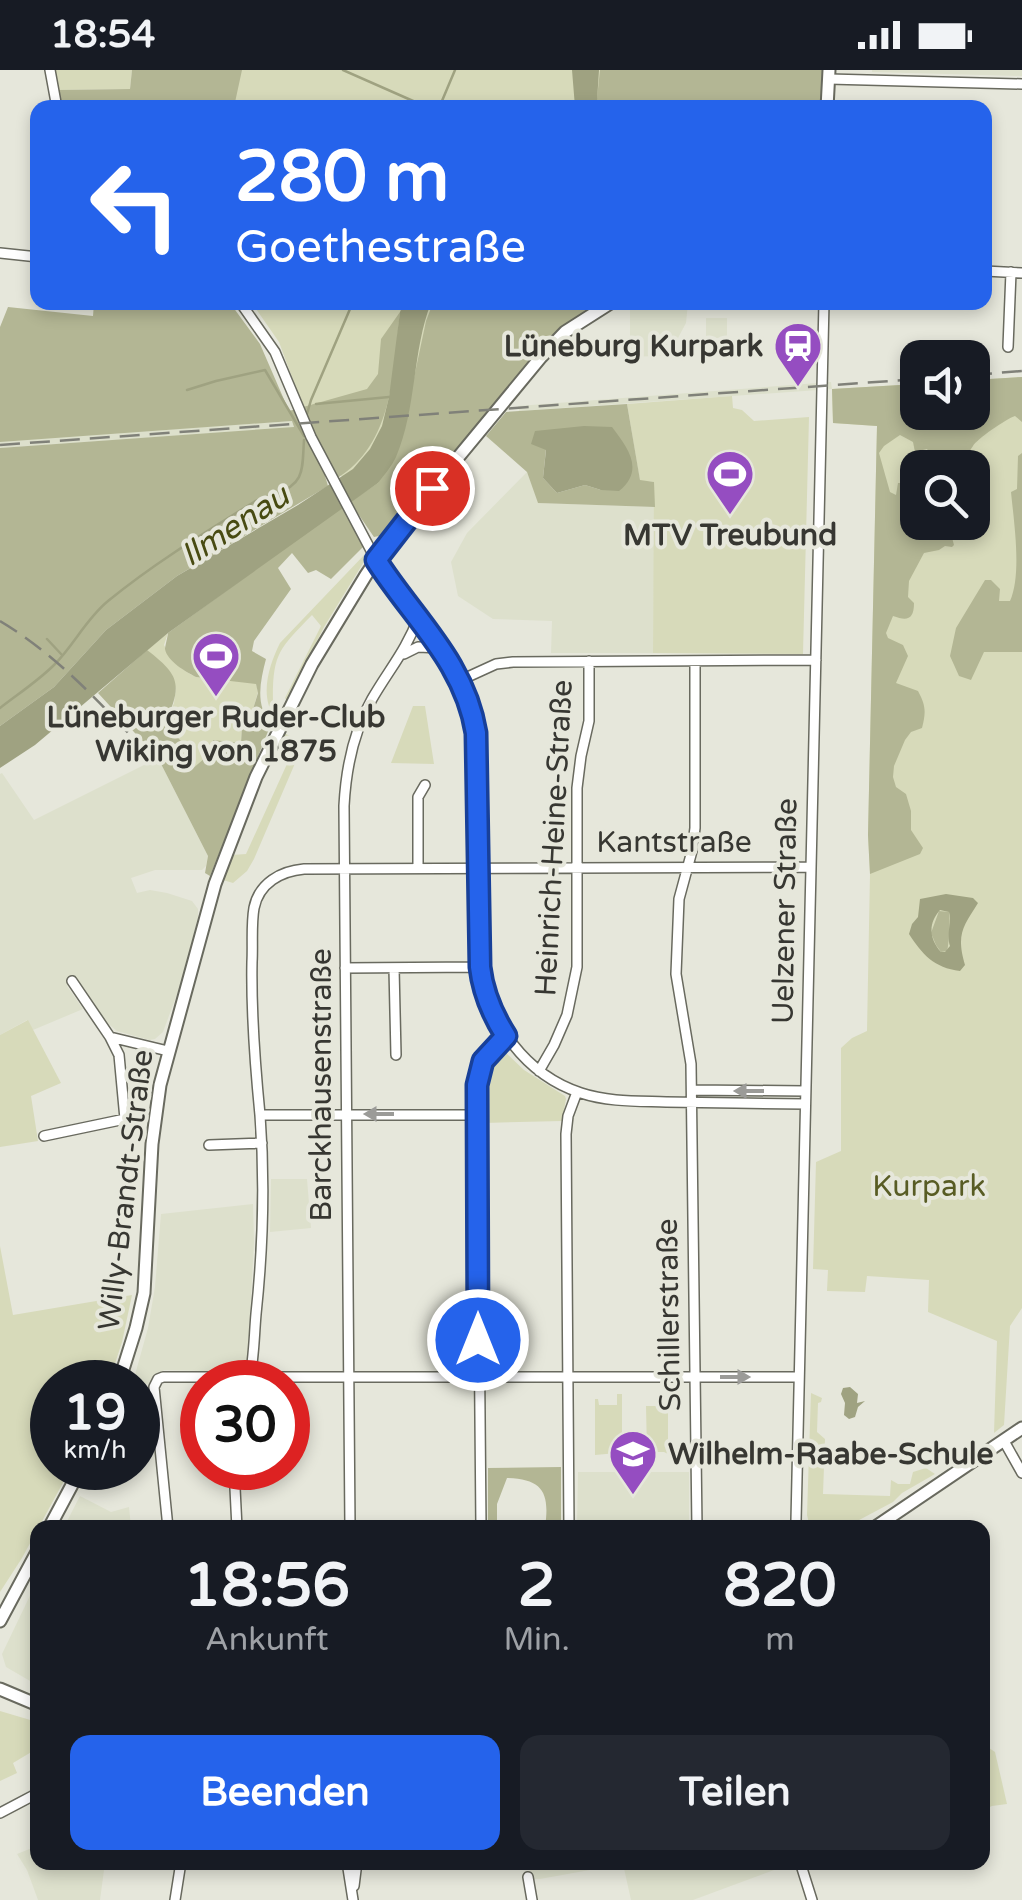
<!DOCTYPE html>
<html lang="de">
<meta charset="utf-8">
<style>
:root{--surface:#171b24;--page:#242831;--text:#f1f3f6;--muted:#9ea1a6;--accent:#2563eb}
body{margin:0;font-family:"Varela Round",sans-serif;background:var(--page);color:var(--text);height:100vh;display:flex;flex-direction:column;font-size:38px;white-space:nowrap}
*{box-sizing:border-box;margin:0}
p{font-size:32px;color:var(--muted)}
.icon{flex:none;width:55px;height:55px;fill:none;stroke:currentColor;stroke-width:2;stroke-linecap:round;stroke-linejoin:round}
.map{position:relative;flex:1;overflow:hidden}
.details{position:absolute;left:30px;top:1450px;width:960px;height:350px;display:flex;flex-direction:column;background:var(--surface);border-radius:20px;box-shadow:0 5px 15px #0003}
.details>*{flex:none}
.banner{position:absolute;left:30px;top:30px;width:962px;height:210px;border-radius:20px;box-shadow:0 5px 15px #0003;background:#2563eb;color:#fff;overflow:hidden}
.fabs{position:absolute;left:900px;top:270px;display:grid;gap:20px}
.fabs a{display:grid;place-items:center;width:90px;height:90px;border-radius:20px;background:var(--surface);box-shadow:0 5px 15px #0003;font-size:50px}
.speed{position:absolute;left:30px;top:1290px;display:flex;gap:20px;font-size:50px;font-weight:700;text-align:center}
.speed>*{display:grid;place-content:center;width:130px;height:130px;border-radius:50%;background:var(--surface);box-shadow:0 5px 15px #0003;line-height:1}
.speed small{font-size:25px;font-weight:400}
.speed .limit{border:15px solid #d22;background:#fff;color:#111}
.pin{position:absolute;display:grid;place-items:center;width:85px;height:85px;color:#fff;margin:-42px;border:5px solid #fff;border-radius:50%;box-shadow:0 2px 10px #0007}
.me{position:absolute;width:110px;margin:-55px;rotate:0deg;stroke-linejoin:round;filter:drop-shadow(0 0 8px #0008)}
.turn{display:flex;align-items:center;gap:35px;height:210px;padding:0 40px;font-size:45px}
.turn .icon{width:130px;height:130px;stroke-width:2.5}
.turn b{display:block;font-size:70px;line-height:85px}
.eta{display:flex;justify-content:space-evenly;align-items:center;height:170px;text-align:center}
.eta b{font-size:60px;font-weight:700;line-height:70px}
.primary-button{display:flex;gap:20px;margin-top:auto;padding:20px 40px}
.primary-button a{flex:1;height:115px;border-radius:20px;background:var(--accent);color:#fff;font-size:40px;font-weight:700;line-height:115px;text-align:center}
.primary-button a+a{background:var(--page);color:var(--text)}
.status{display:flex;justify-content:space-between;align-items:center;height:70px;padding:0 50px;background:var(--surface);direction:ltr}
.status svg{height:28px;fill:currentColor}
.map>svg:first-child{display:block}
.built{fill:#dde0cc}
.green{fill:#d7daba;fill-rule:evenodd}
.forest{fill:#b3b694;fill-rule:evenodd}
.water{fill:#9fa281;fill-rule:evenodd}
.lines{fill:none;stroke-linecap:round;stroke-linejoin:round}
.stream{stroke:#9fa281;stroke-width:2.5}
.minor-casing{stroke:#696a5f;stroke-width:12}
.major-casing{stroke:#696a5f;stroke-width:15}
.minor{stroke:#fff;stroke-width:9}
.major{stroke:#fff;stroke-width:11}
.rail{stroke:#808179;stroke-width:2.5;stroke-dasharray:20 10;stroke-linecap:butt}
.oneway{fill:#9b9b98}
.route-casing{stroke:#184099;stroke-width:25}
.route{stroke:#2563eb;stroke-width:18}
.labels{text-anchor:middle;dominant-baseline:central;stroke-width:8;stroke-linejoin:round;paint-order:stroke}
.poi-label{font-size:30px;font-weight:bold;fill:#373732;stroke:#e6e7db}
.street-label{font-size:30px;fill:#373732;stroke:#e6e7db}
.park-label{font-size:30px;fill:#585c24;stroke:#e6e7db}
.water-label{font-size:32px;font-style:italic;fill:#484b12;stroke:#e6e7db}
</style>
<div class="status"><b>18:54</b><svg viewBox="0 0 49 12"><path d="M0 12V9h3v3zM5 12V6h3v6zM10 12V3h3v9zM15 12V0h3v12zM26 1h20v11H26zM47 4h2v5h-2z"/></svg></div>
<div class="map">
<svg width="1022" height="1830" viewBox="0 0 1022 1830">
<rect width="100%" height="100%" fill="#e6e7db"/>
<path class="built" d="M872,0H1022V6L872,2Z
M643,232L688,233L686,253L678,268L679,285L630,287V240Z
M706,248H727V268H706Z
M831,312L832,319L519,341L518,336Z
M293,351L294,358L0,378V372L15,369Z
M527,402L539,433L655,437L653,583H551L552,551L493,549L458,526L451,492L467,463Z
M158,688L208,786L206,796L202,800H155L131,808L137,823L150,820L167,823L192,831L198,839V848L180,916L163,962L155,969L149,970L117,961L101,948L75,910L67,916L83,939L33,960L27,950L0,965V704L2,703L34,750Z
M271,1109H307L311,1158L270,1162Z
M253,1134L254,1172L247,1302L164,1300L153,1306L149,1314L133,1312L148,1258L155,1217L161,1144Z
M578,1402H689V1457H577Z
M80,1426L111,1442L129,1437L131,1457H64Z
M37,1511V1615L6,1597L2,1584Z
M37,1776L38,1792L95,1793V1799L104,1800L100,1830H38L27,1800L17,1784Z
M789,1792L790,1794L693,1830H631L623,1794L540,1809H534L526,1793Z"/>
<path class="green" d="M52,0H132L130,19L56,20Z
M237,0H618L610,37L229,38Z
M252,233H517L373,463L303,337L279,272Z
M1022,307V1238L1010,1256L1004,1355L994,1363L997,1271L928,1242L929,1210L867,1206L865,1222L827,1221L828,1200L813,1199L816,1092L841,1081V978L852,968L867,961L870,804L868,765L877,356L833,353L832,319L917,314L918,342H972L973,310ZM918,398H972V452H918Z
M732,326L733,338L742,340L754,351L809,347L803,584L653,583L654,412L640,411L627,334Z
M366,483L365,490L324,557L287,631L285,628L321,556L312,545C278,580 272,584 273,636L278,641L275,648C259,626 269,595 280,573Z
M168,563L164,575C171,590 181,600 196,607L256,613L258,622L249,653L242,656L241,673L192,701L184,687L181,671L165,654L174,633L176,618L147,580Z
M413,636H425L434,694L391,693Z
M284,663L296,669L299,684L254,789L247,801L233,813L223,810L232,785L246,784L292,683L278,674Z
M28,950L61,1013L31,1026L38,1071L0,1077V965Z
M503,980L524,1000L565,1026L566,1029L562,1051L483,1053L482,1037H489V1022H482L486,997L496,983Z
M0,1176L13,1245L132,1225L122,1272L109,1312H52V1398H71L22,1488L0,1522Z
M811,1323L822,1328L821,1332L818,1333L817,1362L825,1369L823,1424L890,1426L891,1410L898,1414H910L913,1402L926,1398L935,1404L902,1423L893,1432L846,1457H810L807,1445Z
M617,1324H622V1389H618L617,1383L595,1385V1329H598L599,1335H617Z
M646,1336H668V1384L664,1382H647Z
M0,1641L37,1652L38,1678L13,1693L17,1703L0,1711Z
M983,1674L995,1682L1007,1734L992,1736L983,1740Z"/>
<path class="forest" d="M132,0H242L234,37H60L56,20L130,19Z
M600,0H822L821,37L596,38Z
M94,233H230L260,274L289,341L367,319L378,304L381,269L400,242C393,302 394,374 336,409L332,402L325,406L328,416L177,506L106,560L54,617L0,656V378L294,357L292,351L0,372V257L8,237L93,246Z
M433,233H598L563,256L539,282L384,465L374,467L350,432L378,413L401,369L426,251Z
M1022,307V352L1015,346C1006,349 977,369 973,376C966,385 969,390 959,397L934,390L927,379L915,382L913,372L900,365L884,376L879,383L890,422L896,425L898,413H901L905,423H910L917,418L918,452L948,453L954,475L952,477L945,476L939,480L924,483L909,511L908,527L914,533C914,550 907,551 893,546L886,563L888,568L903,575L908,586L896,613L918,621C926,636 926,642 922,658L911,662L905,670L894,696L893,707L896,717L906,724L911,741V760L923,778L920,784L870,804L868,765L877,356L833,353L832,319L917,314L918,342H972L973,310Z
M627,334L640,410L654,412L655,437L538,433L527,402L486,366L506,342ZM546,379L601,420L585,415L557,423L543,408Z
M1022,383V582H984L971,610L959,606L950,586L956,558L985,510H991L1000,519L999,531H1010C1022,504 1014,453 1011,422L1017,419L1018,386Z
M342,437L363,477L331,509L316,500L308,503L292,483L278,498L291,519L254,571L252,581L266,589C260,612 255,635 271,654L210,806L205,803L208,786L158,688L98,623L147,580C181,606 182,615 165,654L181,671L184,687L191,700L205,688L212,691L213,670L241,673L242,656L249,652L258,623L256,614L196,607C186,602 167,591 165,579C165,577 168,565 168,563Z
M939,841L949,842C950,847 949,878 947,881L941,882L936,875L931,863Z
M561,1397V1457H545C550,1423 543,1409 507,1408L497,1434V1457H488V1398Z"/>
<path class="water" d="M572,0H599L597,31L594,37H575Z
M404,233H431C412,281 417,338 396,387C392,396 384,405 378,413L168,563L35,675L0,698V656L54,617L106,560L177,506L298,435L353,399L370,379L382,356L389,327L400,242Z
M584,356L612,357C628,378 645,400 619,421L601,420L585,415L557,423L543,408L546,380L531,374L535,361Z
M946,824L973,828L978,833C963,857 956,864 965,895L960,901C934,898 922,884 909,864L912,854L918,847L920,829ZM940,840L949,842C952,851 946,865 950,876L945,882H941C929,868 928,854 940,840Z
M850,1317L858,1324L857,1333L865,1331L858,1337L855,1347L849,1349L844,1345L845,1333L841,1324L843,1318Z"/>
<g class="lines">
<path class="stream" d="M343,0L429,38
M439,38L455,0
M187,320L216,311L265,300L304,366
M316,334L389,327
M307,344L311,330L353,232
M47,569L62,585
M0,638C18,624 38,611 54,595C74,575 86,549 108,531C153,494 204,463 254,432C261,427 267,427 275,424C306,414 302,398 304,370"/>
<g class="minor-casing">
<path id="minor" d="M50,0L57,38
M829,9L1022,14
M0,183L38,187
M985,201L1022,203
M240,232L275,282L311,367L376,490L419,546L461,610L474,646L478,680L480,897C488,953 526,1005 581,1023C608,1032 638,1031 666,1032C712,1033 759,1033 805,1034
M1008,277L1011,202
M404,584L418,577L440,578
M695,591V758L692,781L679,829L676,904L691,994L697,1458
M461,610L496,594L513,592L816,590
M418,798V727L425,715
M345,898L480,897
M394,898L396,985
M72,911L110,967L168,981
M539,1001L554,975L567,945L577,897V718L581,686L589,651V591
M692,1020L805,1021
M260,1045H477
M44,1066L125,1049L119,985L110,967
M209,1075L262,1073
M249,1312C254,1290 254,1267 256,1244C263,1178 265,1111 260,1045C255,994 251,943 252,892C253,875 251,855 254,838C259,813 281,801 304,799L811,797
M1004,1371L1022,1403
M234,1398L237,1458
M168,1458L154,1317L158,1309L163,1307H798
M350,1458L344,736C346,698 353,662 372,629C390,598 406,581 419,546
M481,1458L477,1015L483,991L506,965
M569,1458L566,1064L568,1046L577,1022
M792,1458L796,1451L824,232
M0,1743L38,1723
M347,1792L353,1830
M800,1792L812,1830
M528,1807L532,1830
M354,1816L357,1792
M175,1830L181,1792"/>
</g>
<g class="major-casing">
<path id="major" d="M827,38L829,0
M119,1312L136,1258L144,1223L152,1074L160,1015L215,814L256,707L312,594L366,505L389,471L541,287L565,262L612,232
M49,1458L81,1398
M874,1458L1022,1358
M0,1551L38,1480
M0,1619L38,1635"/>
</g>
<use href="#minor" class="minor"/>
<use href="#major" class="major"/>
<path class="rail" d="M972,305L1022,301
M0,375L918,309
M0,551C54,583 99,631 141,677"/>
</g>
<defs><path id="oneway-solid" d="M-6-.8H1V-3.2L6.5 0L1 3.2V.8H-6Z" transform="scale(2.5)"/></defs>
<g class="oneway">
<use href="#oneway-solid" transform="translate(749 1021) rotate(-180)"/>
<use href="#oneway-solid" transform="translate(379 1044) rotate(-180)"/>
<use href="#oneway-solid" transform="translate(735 1307)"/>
</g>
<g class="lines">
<g class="route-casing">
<path id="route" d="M432,418L376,490C412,547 465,592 476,663L480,897C483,923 492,944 506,966L483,991L477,1015L478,1270"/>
</g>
<use href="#route" class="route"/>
</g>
<defs>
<g id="station-pin" transform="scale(2.5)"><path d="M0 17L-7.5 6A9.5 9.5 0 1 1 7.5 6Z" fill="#954dc1" stroke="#e6e7db"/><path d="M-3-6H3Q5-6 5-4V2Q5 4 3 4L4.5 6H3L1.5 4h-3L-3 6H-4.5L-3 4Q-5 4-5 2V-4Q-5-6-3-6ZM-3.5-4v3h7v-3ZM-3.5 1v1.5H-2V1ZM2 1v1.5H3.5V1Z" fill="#fff"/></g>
<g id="stadium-pin" transform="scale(2.5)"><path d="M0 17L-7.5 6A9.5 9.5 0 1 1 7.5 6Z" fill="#954dc1" stroke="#e6e7db"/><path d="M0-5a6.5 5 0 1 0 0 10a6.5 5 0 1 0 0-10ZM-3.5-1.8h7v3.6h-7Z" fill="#fff"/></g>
<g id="school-pin" transform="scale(2.5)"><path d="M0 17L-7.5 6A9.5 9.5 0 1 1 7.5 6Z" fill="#954dc1" stroke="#e6e7db"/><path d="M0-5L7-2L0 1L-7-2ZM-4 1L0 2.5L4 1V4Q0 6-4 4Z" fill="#fff"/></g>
</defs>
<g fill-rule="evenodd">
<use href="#station-pin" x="798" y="276"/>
<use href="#stadium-pin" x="730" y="404"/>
<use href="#stadium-pin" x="216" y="586"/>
<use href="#school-pin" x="633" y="1384"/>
</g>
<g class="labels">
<g class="poi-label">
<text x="763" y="276" text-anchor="end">Lüneburg Kurpark</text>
<text x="730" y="465">MTV Treubund</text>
<text x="216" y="647">Lüneburger Ruder-Club<tspan x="216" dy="34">Wiking von 1875</tspan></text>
<text x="668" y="1384" text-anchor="start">Wilhelm-Raabe-Schule</text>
</g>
<g class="street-label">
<text transform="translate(554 768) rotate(-87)">Heinrich-Heine-Straße</text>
<text x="674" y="772">Kantstraße</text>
<text transform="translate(785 841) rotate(-89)">Uelzener Straße</text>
<text transform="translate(321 1015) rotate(-90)">Barckhausenstraße</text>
<text transform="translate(126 1120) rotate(-83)">Willy-Brandt-Straße</text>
<text transform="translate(669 1245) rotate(-91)">Schillerstraße</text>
</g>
<g class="park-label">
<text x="929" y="1116">Kurpark</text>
</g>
<g class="water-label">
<text transform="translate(235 456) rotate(-33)">Ilmenau</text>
</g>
</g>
</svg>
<div class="fabs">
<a><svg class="icon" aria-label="sound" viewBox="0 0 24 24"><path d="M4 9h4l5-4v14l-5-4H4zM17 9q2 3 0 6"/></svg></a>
<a><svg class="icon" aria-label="search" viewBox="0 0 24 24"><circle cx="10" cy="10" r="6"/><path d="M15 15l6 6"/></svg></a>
</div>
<div class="speed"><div>19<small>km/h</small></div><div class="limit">30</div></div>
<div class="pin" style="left:432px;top:418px;background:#d93025"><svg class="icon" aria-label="arrive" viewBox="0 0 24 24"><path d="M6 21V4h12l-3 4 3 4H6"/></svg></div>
<svg class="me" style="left:478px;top:1270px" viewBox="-20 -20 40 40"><circle r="17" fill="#2563eb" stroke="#fff" stroke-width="3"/><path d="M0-11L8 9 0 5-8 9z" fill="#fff"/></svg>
<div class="banner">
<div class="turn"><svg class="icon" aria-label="left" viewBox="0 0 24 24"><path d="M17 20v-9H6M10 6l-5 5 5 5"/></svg><div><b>280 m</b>Goethestraße</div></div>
</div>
<section class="details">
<div class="eta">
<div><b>18:56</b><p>Ankunft</p></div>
<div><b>2</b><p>Min.</p></div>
<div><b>820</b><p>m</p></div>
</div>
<div class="primary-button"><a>Beenden</a><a>Teilen</a></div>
</section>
</div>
